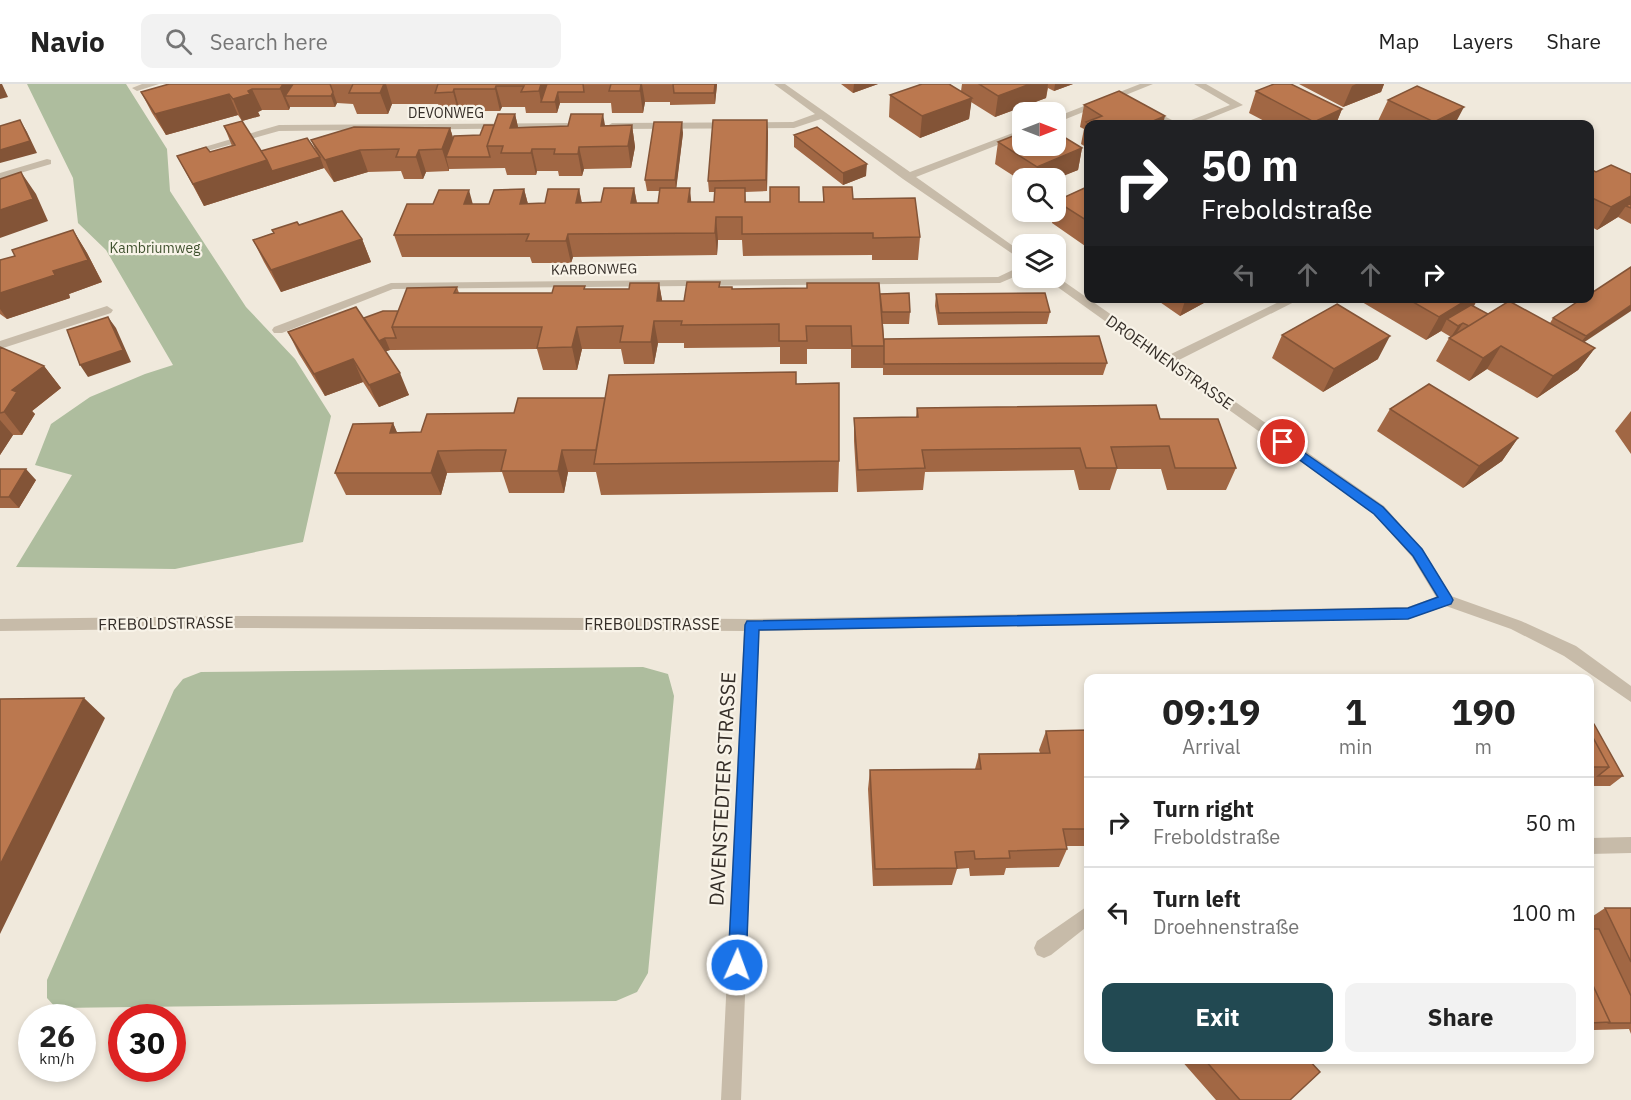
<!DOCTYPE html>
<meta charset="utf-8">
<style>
:root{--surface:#fff;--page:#f2f2f2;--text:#222;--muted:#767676;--line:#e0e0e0;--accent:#224952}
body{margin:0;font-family:"IBM Plex Sans",sans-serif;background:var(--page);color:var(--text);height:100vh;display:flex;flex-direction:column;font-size:22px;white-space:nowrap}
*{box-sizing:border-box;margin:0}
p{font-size:20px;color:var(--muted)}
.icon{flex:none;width:33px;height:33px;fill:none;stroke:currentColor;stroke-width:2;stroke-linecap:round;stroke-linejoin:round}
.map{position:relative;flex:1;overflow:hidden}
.side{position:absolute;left:1084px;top:590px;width:510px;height:390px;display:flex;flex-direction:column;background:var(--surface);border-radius:12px;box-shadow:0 3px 9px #0003}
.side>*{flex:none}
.banner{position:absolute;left:1084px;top:36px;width:510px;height:183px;border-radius:12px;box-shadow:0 3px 9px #0003;background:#202124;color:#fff;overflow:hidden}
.needle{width:39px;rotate:90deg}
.buttons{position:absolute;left:1012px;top:18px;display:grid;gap:12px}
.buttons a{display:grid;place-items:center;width:54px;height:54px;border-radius:12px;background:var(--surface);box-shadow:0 3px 9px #0003;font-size:30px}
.speed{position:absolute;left:18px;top:920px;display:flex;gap:12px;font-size:30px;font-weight:700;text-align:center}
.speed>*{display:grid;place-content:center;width:78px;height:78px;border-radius:50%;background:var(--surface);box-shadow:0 3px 9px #0003;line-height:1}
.speed small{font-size:15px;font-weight:400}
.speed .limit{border:9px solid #d22;background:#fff;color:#111}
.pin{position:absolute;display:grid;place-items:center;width:51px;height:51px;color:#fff;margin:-26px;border:3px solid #fff;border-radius:50%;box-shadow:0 2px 6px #0007}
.me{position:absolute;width:66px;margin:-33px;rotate:2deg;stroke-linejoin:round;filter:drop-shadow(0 0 4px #0008)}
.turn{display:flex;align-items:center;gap:21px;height:126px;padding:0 18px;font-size:27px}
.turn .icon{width:78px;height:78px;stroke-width:2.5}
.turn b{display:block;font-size:42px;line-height:51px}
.lanes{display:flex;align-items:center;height:57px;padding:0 18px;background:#0003;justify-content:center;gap:30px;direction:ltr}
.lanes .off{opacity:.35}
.eta{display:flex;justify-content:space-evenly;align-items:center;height:102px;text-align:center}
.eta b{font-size:36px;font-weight:800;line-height:42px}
.action{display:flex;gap:12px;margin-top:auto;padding:12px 18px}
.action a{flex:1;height:69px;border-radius:12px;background:var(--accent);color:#fff;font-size:24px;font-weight:800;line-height:69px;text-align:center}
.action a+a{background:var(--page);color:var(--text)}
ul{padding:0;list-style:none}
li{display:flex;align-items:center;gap:18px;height:90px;padding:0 18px;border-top:2px solid var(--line)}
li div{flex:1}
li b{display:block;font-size:22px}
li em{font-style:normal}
header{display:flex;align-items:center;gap:36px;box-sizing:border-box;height:84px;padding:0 30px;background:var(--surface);border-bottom:2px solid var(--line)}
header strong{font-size:28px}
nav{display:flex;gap:33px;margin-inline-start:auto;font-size:21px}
.search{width:420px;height:54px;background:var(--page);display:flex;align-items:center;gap:15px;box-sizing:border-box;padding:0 21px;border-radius:12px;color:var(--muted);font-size:22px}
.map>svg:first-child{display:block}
.green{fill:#aebd9e}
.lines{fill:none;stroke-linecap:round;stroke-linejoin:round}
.street{fill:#c7bba9;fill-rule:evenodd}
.wall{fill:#a16744}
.shaded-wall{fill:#835437}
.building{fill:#bb784f;stroke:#835437;stroke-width:1.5}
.route{fill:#1a73e8;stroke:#114b97;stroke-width:1.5}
.labels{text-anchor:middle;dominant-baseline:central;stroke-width:4.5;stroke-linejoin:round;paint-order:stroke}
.far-street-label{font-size:14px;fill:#352e28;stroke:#f8f3e8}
.far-park-label{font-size:14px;fill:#3f512e;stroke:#f8f3e8}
.street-label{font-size:16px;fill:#352e28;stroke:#f8f3e8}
.near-street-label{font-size:20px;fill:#352e28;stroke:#f8f3e8}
</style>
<header>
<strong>Navio</strong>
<div class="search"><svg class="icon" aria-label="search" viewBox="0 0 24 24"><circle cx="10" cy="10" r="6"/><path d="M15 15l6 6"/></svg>Search here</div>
<nav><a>Map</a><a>Layers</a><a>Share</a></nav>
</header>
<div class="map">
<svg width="1631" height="1016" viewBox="0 0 1631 1016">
<rect width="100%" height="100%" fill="#f0e9dc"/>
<path class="green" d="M27,0H126L167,65L170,107L246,223L295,275L331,332L303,458L175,485L16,483L72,391L35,381L51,340L90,313L145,290L173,281L106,166L78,139L73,94Z
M643,583L668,590L674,612L648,889L637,908L616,917L56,924L47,914V896L174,606L183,595L201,588Z"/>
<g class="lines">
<path class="street" d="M142,0H159L137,7L132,4Z
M774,0H785L910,88L1023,45V51L916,93L1023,169V177L903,95L821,35L794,44L612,45L607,42L612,39L793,38L815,30Z
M1140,0H1153L1056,39V33Z
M1194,0H1206L1243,21L1196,40H1184L1186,38L1230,21Z
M1146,23L1176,38L1178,40H1167L1143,28L1141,26Z
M567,39L572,42L570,44L279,47L189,72L184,69L279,41Z
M47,75L51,76V80L0,95V89Z
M1023,181V189L1000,199L393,205L282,249H274L272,246L274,243L391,199L998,193Z
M1056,192L1169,271L1287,214H1302L1177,277L1384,422L1422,465L1451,512L1521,537L1576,562L1631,602V618L1564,572L1511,545L1446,522L1408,535L759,547L741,1016H721L744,547L237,544L0,547V535L237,532L752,535L1408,523L1436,513L1412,473L1374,430L1045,194Z
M107,222L113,226L111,229L0,265V257Z
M1631,753V769L1590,770V754Z
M1089,821V841L1051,871L1044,874L1037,871L1034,864L1037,857Z"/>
</g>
<path class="wall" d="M169,0H717V1L715,20L670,21V18H645L643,29H612L611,19H560L557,29H526L525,23H502L500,27H460L459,30H441L438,20H392L388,30H357L353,20L337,19L335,23H290L289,26H262L258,28L260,32L242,37L238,31L166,51L152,29L141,8Z
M841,0H878L853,9Z
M962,0H1073L1054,7L1048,4L1046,14L995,33L971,18L969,35L920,54L889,33L890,11L961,7Z
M1299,0H1384L1381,8L1343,23Z
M1256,7L1342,25L1336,40H1270L1249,29Z
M1388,16L1455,40H1385L1378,37Z
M1084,21L1163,40H1089V65L1081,60L1084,45L1080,43Z
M515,30L518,43L632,41L635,63L631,84L584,85L582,92H559L558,87H537L536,91H507L505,84L449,85V87L426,88L423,95H404L401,87L368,88L334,98L324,84L204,122L177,72L210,68L232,62L224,42L261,67H316L311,56L450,44L453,54L480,51L494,41Z
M768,47L767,107L745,108L746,118H823V103L853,115L920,153L918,176H872V171L743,172L742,156H718L717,171L573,173L571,179H532L530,173H402L394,151L473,120H489L524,105L528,120L545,119L579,105L582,119L601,118L634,104L637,119H658L660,107H647L645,96L683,49L676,104L691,118H714L715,108H709L708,97Z
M794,51L866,92L843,101L794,63Z
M998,58L1082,64L1078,86L1056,94H1023V98L995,80Z
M1590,85L1596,88L1631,90V140L1618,133L1597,146L1590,142Z
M1089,102V163L1088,164L1052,139L1054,128H1056V117Z
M299,141L362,155L371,178L281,208L264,178L253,156L274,149L272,146Z
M73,146L87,169L102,198L69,210L70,214L7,235L0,230V176L15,172Z
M659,199L662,217H684L720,203H732L733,205L880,210L910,228L909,240H883L884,255L1107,279L1103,291H883V284H851V265H807V280H780V263L684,264V259H658L654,280H624L621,265H582L577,286H543L537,265L390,266L386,267L409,311L379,323L363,298L325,312L299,270L288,248L364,234L398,227L457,203L459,209H552L586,205H629Z
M936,210L1050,228L1047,240L938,241L935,222Z
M1154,214H1213L1180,232Z
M1357,214H1478L1474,222L1488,230L1550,239L1553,234L1590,214L1585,258L1595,264L1578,286L1537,314L1487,285L1469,297L1436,277L1449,254L1451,253L1441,247L1426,256L1357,215Z
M1282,251L1378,275L1323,308L1272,274Z
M0,263L44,282L61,304L32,327L35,330L22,351H13L0,371Z
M797,300L839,377L838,408L601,411L596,388H568L564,409H509L502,388L447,389L441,411H346L335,389L393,339L397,349L421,348L514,329L605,314Z
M917,324L1160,335L1236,384L1226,406H1167L1161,385H1117L1110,406H1079L1074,386L925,388L923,406L857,408L854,357V334L916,333Z
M1390,325L1518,354L1502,377L1463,404L1377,347Z
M1631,327V370L1615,347Z
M0,385L36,396L19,424H0Z
M1590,641L1623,692L1610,702H1590Z
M1089,646V762H1066L1067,765L1059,783L1006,784L1004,791L970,792L969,784L957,785L952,801L873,802L868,705L870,686L975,685L979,670L1040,669L1039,666L1046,647Z
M1605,824H1631V950L1629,945L1594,946L1590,948V834Z
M1180,975H1308L1290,1016H1216Z"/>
<path class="shaded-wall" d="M0,0H2L8,13L0,15Z
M283,0H301L285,12L290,23L289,26L280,5Z
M384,0H386L392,20L388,30L380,9Z
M541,0H552L541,18L539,7Z
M641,0H642L645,18L643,29L640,7Z
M715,0H717L715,20L714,9Z
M854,0H878L853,9Z
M1030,0H1048L1046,14L995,33L998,12Z
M1055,0H1073L1054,7Z
M1356,0H1384L1381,8L1343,23L1352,2Z
M496,2L502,23L500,27L495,5Z
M252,5L262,26L258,28L260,32L242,37L233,15Z
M454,5L460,27L459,30L453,8Z
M333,8L337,19L335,23L331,12Z
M558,8L560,19L557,29L555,18Z
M229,10L238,31L166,51L155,30Z
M972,14L969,35L920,54L922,32Z
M1464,23L1455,40H1432L1434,38Z
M1342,25L1336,40H1312L1314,38Z
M515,30L520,52L510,44Z
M603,30L607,52L605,63L601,42Z
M1165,32L1163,40H1146Z
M20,36L27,48L37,69L0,79V66Z
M767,36L768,47L767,107L766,96Z
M682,38L683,49L676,107L675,96Z
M632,41L635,63L631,84L628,62Z
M450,44L457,66L446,73L449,85V87L442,65Z
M579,63L584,85L582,92L578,70Z
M1082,64L1078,86L1056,95V94H1035L1037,83Z
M532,65L537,87L536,91L531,69Z
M360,66L368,88L334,98L325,76Z
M419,66L426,88L423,95L416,73Z
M320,73L324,84L204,122L193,100L267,76Z
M867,80L866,92L843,101V89Z
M21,88L36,110L48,137L0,154V126Z
M634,104L638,126L631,119Z
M690,104L692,126L688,118Z
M524,105L530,128L520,120Z
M579,105L583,127L576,119Z
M469,106L475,128L464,120Z
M1631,112V124L1626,122L1618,133L1597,146L1611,123Z
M716,133L718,156L717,171L715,149Z
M73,146L87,169L102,198L69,210L70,214L7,235L0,225V209L53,187Z
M568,150L573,173L571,179L566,157Z
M362,155L371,178L281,208L271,186Z
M659,199L663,221L657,217Z
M1186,214H1213L1180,232Z
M1470,214H1478L1470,229L1447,235L1441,247L1426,256L1439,233Z
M1631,221V227L1577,263L1586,252Z
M108,233L116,244L131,278L88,293L80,281Z
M654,237L658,259L654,280L651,258Z
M1463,239L1456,250L1451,253L1458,242Z
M577,243L582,265L577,286L572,263Z
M1390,252L1378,275L1323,308L1334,285Z
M385,254L390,266L381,269L376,258Z
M1501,262L1487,285L1469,297L1483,274Z
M1595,264L1578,286L1537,314L1553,292Z
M353,275L363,298L325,312L314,290Z
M44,282L61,304L32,327L35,330L22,351L4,328L12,306Z
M400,289L409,311L379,323L369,301Z
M0,336L13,351L0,371Z
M393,339L403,362L390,349Z
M1518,354L1502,377L1463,404L1479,382Z
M562,366L568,388L564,409L558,387Z
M438,367L447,389L441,411L431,389Z
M26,385L36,396L19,424L9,413Z
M84,614L105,634L0,850V781Z"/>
<path class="building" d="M169,0H283L280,5H252L248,7L250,10L233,15L229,10L155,30L141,8Z
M293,0H330L333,8L331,12H285Z
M353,0H384L380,9H349Z
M438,0H541L539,7L521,8L524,2H496L495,5H454L453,8L435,9Z
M547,0H583L584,8H558L555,18H541Z
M611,0H641L640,7H609Z
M673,0H715L714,9H674Z
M922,0H949L972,14L922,32L890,11Z
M979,0H1030L998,12Z
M1274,0H1291L1342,25L1314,38L1256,7Z
M1417,2L1464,23L1434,38L1388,16Z
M1119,7L1165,32L1146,40H1089L1086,38L1102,32L1084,21Z
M498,30H515L510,44L568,42L571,30H603L601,42L632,41L628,62L579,63L578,70H554L555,65H532L531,69H501L503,62H487Z
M20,36L30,57L0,66V42Z
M713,36H767L766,96L708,97Z
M242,37L267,76L193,100L177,72L206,63L210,68L235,61L224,42Z
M654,38H682L675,96H645Z
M1486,38L1492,40H1480Z
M484,41H494L487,62L490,73H446L454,52L480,51Z
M354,43L450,44L442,65L419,66L416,73H396L399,65L360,66L325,76L311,56Z
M817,43L867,80L843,89L794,51Z
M1023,48V62H1056V48L1082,64L1037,83L998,58Z
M307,54L320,73L272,87L267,76L261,67Z
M1611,81L1631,90V112L1611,123L1590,113V85L1596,88Z
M21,88L33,115L0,126V95Z
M1089,102V138L1056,117Z
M770,103H799V118H824L823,103H852L853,115L915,114L920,153L873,154V149L742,150V133H716L715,149L568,150L566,157H526L529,150L394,151L407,120H433L439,106H469L464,120H489L494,106L524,105L520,120L545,119L548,105H579L576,119L601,118L604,104H634L631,119H658L660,104H690L688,118H714L715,104H745V118H770Z
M1631,119V124L1626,122Z
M342,127L362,155L271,186L253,156L274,149L272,146L297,138L299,141Z
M73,146L88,176L53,187L55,191L0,209V176L15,172L12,166Z
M1631,183V221L1586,252L1553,234L1583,214H1590V210Z
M687,198H720L719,203H732V205L807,204V199H879L884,262H852L851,242H806L807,257H779V240L681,241L682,237H654L651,258H620L623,242L577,243L572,263L537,264L542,243H392L407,204L457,203L454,209H552L554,202H585L584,205H629L630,199H659L657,217H684Z
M909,209L910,228H882L880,210Z
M1045,209L1050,228L939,229L936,210Z
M1406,214H1470L1439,233Z
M1509,217L1595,264L1553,292L1501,262L1483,274L1449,254Z
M1337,220L1390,252L1334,285L1282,251Z
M1471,221L1488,230L1469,242L1463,239L1458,242L1447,235Z
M356,223L400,289L369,301L353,275L314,290L288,248Z
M383,227H398L392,243L396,254H385L379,257L364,234Z
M108,233L123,266L80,281L67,246Z
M1099,252L1107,279L884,280V255Z
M0,263L44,282L12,306L17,308L4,328L0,329Z
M796,288V300L839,299V377L594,380L609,291Z
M1429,300L1518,354L1479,382L1390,325Z
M518,314H605L596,366H562L558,387H501L506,366H477L438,367L431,389H335L353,340L393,339L390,349L421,348L427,330L514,329Z
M1156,321L1160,335H1218L1236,384H1175L1169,362L1111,363L1117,384H1086L1080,364L992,365L922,366L925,384L858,386L854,334L918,333L917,324Z
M0,385H26L9,413H0Z
M84,614L0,781V615Z
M1594,640L1623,692H1598L1609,683L1590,648V641Z
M1089,646V745H1063L1067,765L1009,767L1010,774L975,775L974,767L955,768L957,784L875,785L870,686L981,685L979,670L1050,669L1046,647Z
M1590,648L1609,683H1590Z
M1605,824H1631V878Z
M1590,845H1599L1631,912V939H1609L1610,938L1590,895Z
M1590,895L1610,938L1590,939Z
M1204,975H1308L1320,988L1290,1016H1240Z"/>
<path class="route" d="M1283,354L1383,423L1422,465L1451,512L1453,516L1451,520L1408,535L759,546L746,881L743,887L737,889L731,887L728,881L745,541L747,537L1408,524L1438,513L1413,472L1374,430L1279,361L1277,358Z"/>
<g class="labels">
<g class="far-street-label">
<text x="446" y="29">DEVONWEG</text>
<text transform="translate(594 185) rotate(-1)">KARBONWEG</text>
</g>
<g class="far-park-label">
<text x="155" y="164">Kambriumweg</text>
</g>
<g class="street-label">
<text transform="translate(1170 278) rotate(35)">DROEHNENSTRASSE</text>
<text transform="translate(166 539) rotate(-1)">FREBOLDSTRASSE</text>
<text x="652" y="540">FREBOLDSTRASSE</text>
</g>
<g class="near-street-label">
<text transform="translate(722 705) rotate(-87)">DAVENSTEDTER STRASSE</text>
</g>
</g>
</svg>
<div class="buttons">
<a><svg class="needle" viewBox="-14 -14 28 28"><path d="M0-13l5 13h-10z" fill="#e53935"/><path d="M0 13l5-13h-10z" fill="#767676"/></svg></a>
<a><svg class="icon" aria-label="search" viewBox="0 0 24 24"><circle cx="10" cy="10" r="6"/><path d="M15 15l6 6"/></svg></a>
<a><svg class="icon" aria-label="layers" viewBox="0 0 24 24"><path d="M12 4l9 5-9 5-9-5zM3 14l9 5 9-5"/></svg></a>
</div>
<div class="speed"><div>26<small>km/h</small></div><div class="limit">30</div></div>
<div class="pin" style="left:1283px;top:358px;background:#d93025"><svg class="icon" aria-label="arrive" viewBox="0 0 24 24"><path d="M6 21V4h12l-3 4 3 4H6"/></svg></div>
<svg class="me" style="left:737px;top:881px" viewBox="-20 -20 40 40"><circle r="17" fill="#1a73e8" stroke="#fff" stroke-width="3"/><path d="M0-11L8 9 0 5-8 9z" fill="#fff"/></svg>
<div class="banner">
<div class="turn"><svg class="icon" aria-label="right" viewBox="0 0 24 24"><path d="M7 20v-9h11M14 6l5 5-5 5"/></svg><div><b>50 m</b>Freboldstraße</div></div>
<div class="lanes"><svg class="icon off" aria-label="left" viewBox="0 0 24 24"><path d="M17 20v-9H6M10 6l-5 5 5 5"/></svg><svg class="icon off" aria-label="ahead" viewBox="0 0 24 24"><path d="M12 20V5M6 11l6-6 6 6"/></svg><svg class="icon off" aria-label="ahead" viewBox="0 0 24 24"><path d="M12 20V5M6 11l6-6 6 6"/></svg><svg class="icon" aria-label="right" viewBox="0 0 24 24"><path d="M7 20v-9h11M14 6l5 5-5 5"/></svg></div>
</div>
<section class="side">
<div class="eta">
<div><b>09:19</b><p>Arrival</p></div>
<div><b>1</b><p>min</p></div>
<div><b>190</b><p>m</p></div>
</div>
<ul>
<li><svg class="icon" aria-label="right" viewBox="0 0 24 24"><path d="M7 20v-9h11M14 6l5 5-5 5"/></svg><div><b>Turn right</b><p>Freboldstraße</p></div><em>50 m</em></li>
<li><svg class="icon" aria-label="left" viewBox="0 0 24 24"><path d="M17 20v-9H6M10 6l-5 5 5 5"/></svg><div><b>Turn left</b><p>Droehnenstraße</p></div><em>100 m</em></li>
</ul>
<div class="action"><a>Exit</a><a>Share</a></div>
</section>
</div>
